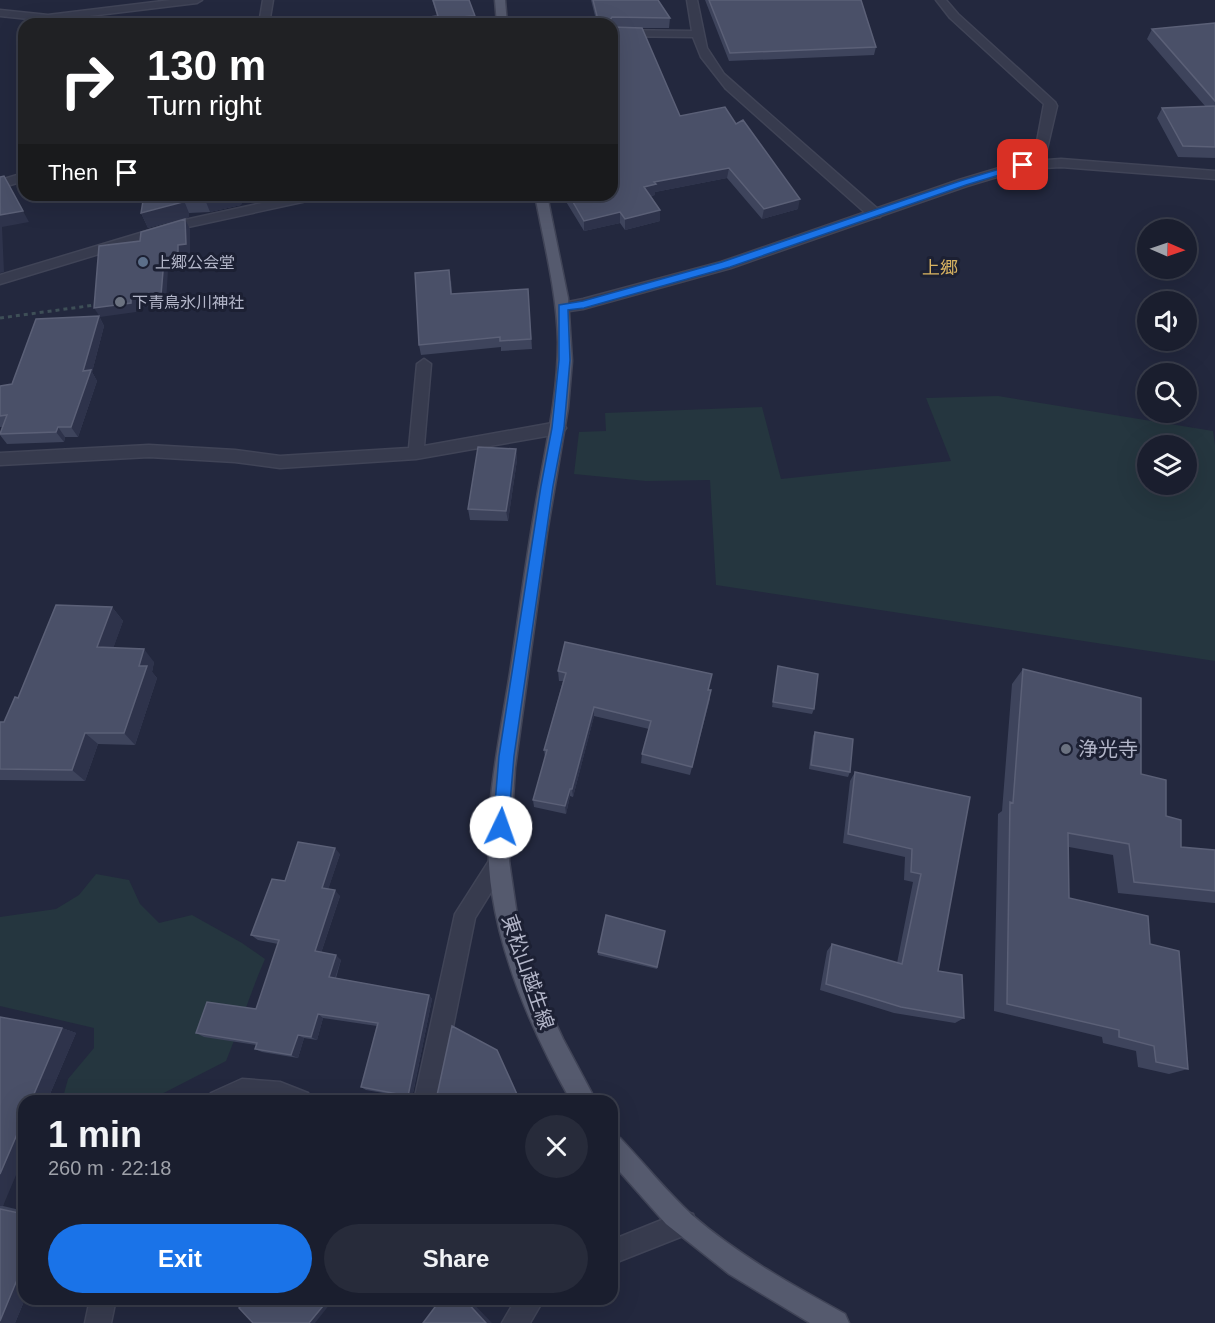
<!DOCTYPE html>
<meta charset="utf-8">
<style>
:root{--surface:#1a1e2e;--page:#272b3a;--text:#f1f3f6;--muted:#9fa2aa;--line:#383c4a;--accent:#1a73e8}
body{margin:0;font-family:Arial,"Noto Sans JP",sans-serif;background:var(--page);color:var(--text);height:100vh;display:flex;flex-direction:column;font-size:22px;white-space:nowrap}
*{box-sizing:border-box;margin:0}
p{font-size:20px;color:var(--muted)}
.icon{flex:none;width:33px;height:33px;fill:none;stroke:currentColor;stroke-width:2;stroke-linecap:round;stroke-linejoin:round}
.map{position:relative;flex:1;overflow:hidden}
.panel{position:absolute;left:18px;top:1095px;width:600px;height:210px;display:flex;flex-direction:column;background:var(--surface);border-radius:18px;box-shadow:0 6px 24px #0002,0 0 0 2px var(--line)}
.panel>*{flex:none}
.banner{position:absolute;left:18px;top:18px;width:600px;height:183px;border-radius:18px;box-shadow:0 6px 24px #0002,0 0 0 2px var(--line);background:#202124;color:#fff;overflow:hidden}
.needle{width:39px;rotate:92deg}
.fabs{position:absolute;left:1137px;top:219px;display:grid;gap:12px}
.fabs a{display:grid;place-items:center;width:60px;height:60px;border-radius:50%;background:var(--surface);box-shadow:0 6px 24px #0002,0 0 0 2px var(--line);font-size:30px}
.pin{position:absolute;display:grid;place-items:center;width:51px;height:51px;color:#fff;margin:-26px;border-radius:12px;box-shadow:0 3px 9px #0006}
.me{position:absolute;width:66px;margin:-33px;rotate:3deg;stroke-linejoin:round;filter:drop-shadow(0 0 4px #0008)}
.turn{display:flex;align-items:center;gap:21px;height:126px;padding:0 30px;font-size:27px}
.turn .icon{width:78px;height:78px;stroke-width:2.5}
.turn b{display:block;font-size:42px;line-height:51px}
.then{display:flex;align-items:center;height:57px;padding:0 30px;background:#0003;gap:12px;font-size:22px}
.round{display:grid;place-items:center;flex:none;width:63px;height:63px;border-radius:32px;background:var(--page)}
.head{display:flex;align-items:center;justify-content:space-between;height:102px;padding:0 30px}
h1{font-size:36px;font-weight:800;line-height:45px}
.action{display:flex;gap:12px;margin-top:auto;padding:12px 30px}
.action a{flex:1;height:69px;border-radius:36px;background:var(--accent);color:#fff;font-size:24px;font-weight:800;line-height:69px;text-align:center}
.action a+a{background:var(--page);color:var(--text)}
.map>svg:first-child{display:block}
.green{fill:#25363f;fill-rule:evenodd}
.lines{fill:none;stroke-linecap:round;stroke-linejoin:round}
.service-casing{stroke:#404457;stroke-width:3}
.minor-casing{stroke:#404457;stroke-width:3}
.tertiary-casing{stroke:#404457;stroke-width:3}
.primary-casing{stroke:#404457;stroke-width:3}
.path{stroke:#3e4f57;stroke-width:3;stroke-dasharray:4 4;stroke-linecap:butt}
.service{fill:#373b4e;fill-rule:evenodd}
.minor{fill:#373b4e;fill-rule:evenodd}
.tertiary{fill:#373b4e;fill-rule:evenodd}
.primary{fill:#555a6e;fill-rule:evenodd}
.wall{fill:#3e445c}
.shaded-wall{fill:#2e334b}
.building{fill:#4a5068;stroke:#5b6077;stroke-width:1.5}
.route{fill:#1a73e8;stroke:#114b97;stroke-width:1.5}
.service-dot{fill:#5c6f8a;stroke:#1c2033;stroke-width:2}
.worship-dot{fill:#6b7280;stroke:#1c2033;stroke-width:2}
.labels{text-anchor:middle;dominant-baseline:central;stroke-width:6;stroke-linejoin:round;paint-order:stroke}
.far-poi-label{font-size:16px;fill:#b3b6c9;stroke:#1c2033;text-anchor:start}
.far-neighbourhood-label{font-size:18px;fill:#d7b261;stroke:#1c2033}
.poi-label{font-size:20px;fill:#b3b6c9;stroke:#1c2033;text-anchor:start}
.street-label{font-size:20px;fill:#b3b6c9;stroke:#1c2033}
</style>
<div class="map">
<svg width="1215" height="1323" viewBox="0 0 1215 1323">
<rect width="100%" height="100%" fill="#23283e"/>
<path class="green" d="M998,396L1213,431L1215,445V661L716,585L710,480L646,481L574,474L579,432L606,431L605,413L762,407L781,479L951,461L926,398ZM1148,446H1186V484H1148Z
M96,874L129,880L140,904L159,923L192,915L242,943L265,959C250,993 240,1027 226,1061L148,1101H62L68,1079L94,1048V1028L0,1006V917L56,909L79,895Z"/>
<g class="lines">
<g class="service-casing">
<path id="service" d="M263,0H273L269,24H259Z"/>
</g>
<g class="minor-casing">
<path id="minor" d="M171,0H202L197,3L48,21L0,16V10L48,15Z
M687,0H697L707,48L724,74L880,211L881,214L880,217H870L726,89L701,57L693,37L612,36V30L692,31Z
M936,0H946L958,14L1055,102L1057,106L1043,166L1039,167L1033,163L1044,104L950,18Z
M24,173V181L0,188V180Z
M299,195H322L316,199L188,227L0,284V275L180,221Z
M424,359L431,364L424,446L558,422L563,424L566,428L563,432L558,434L416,459L280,468L235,462L149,457L0,465V453L149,445L235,450L280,456L409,448L417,364Z
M499,853L506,856L509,863L475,918L438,1101H414L455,914L492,856Z
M242,1079L280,1082L308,1093L312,1101H207L211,1093Z
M684,1211L693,1214L696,1223L693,1232L612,1264V1240Z
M90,1299H116L111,1323H85Z
M516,1299H544L530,1323H502Z"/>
</g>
<g class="tertiary-casing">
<path id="tertiary" d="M1061,159L1215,171V179L1061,167L1024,169L967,186L731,268L583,309L563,312L556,307L558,304L583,299L721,262L959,180L1019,162Z"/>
</g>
<g class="primary-casing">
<path id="primary" d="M495,0H505L507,24H497Z
M535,195H547L568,298L572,361L568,408L547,533L515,768L509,861L518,922L538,985L563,1039L596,1101H571C535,1037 503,966 492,893C481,823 498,748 509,679C518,623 525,565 535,509C544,454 558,398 558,342C557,293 544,243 535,195Z
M612,1134L620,1138C644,1163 666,1191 692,1215C738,1255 792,1285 845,1314L849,1323H810L729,1274L666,1224L612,1163Z"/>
</g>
<path class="path" d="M0,318L95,305"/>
<use href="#service" class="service"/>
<use href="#minor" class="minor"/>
<use href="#tertiary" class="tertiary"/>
<use href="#primary" class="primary"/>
</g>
<path class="wall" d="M432,0H469L475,16L476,24H431L430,17L437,16Z
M591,0H658L670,18L669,28H634L680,116L736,124L798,209L762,219L727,178L655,192V195L651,196L660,210V221L625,230L620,223L584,231L565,200V195H612V24H597Z
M705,0H861L876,47L874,55L729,61Z
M1215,23V158L1178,157L1157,118L1162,108L1205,106L1147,39L1152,29Z
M144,195H244L241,205L210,212L189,213V217L148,228L141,213Z
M244,195H284L272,199L246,200Z
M451,280L452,294L528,289L532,349L501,351V347L421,355L419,345Z
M99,316L104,326L92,372L97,381L78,437H65L64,442L7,444L0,435L2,427H0V386L12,384Z
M516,449L517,460L508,521L470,520L468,509Z
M112,607L123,621L113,648L154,662L152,672L157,678L135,745L98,744L85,781L0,780V722H4L18,698Z
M778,666L814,709L812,714L772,707Z
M1023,669L1141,774L1166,816L1181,847L1215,850V903H1214L1118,893L1113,855L1069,847V898L1150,944L1188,1069L1169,1074L1138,1067L1136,1051L1103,1043L1102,1037L994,1011L998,814L1002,811L1012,684Z
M558,671L708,690L710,699L690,775L641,763L642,754L649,729L594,716L573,797L570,796L566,814L534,807L533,800L545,757L544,750L563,681H559Z
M815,732L850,772L848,777L809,769L813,736Z
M855,772L970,797L938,971L964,1018L955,1023L894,1013L820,990L827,951L832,944L897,963L913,882L904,880L905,857L843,843L850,781Z
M340,854L328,889L340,896L321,953L341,960L336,978L429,995L432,999L412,1098L366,1090L361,1087L377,1026L323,1018L317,1040L304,1038L298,1058L262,1052L255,1049L256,1045L204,1037L196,1033L256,1009L278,944L258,940L251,935L285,881Z
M665,931L657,969L598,955V952Z
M0,1017L62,1028L76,1033L47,1101H24L3,1206L24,1211V1299H25L15,1323H0Z"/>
<path class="shaded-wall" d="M729,168L727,178L655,192V195L644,197V187L654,182Z
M4,176L29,222L2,227L4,272L0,273V215Z
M213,195H244L241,205L210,212L204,197Z
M271,195H284L272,199Z
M183,198L189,213V217L148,228L141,213Z
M800,199L798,209L762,219L764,209Z
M660,210V221L625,230V219Z
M620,212V223L584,231V221Z
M185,219L190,229V254L183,255V267L168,269L166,304L136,308V312L100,317L94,308L131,299L164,259L178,245Z
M99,316L104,326L92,372L97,381L78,437L71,427L83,371Z
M58,427L65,437L64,442L56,432Z
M516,449L517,460L508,521L506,511Z
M112,607L123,621L109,660L97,647Z
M144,649L154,662L152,672L157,678L135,745L124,733L139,666Z
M594,707V716L573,797L572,789Z
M85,733L98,744L85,781L72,770Z
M570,789V796L566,814L565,806Z
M335,848L340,854L327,893L322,888Z
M335,890L340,896L320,956L315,951Z
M336,955L341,960L334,981L329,977Z
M429,995L432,999L412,1098L408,1096Z
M318,1014L323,1018L317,1040L311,1037Z
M62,1028L76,1033L47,1101H31Z
M298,1035L304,1038L298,1058L291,1055Z
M24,1118V1156L3,1206H0V1174Z
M24,1263V1299H25L15,1323H0V1321Z
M321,1299H326L330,1304L315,1323H309Z
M464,1299H469L492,1323H486Z"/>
<path class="building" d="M433,0H469L475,16L461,17L463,24H432L430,17L438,16Z
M593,0H658L670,18L612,17L610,20V24H599Z
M709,0H861L876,47L730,53Z
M1215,23V101L1152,29Z
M612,27L642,28L680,116L725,107L736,124L743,120L800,199L764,209L729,168L654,182L656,184L644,187L660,210L625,219L620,212L584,221L569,195H612Z
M1215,106V147L1183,146L1162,108Z
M4,176L23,211L0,215V177Z
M144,195H213L204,197L183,198V202L141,213Z
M185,219L186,244L178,245V257L164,259L161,295L131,299V303L94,308L99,246L140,241L141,232Z
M449,270L451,294L528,289L531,339L500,341V337L419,345L415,273Z
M99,316L83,371L91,370L71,427H58L56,432L0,434L7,415L0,416V386L12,384L36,319Z
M478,447L516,449L506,511L468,509Z
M56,605L112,607L97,647L144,649L139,666H147L124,733H85L72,770L0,769V722H4L15,697L18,698Z
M565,642L712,674L708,690H711L692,767L642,754L651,721L594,707L572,789H570L565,806L533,800L547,750H544L566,673L558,671Z
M778,666L818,674L814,709L773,702Z
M1023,669L1141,698V774L1166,780V816L1181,820V847L1215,850V891L1134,882L1129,844L1068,833L1069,898L1148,916L1150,944L1179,951L1188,1069L1156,1062L1154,1046L1119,1037V1030L1007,1004L1010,802L1013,803Z
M815,732L853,739L850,772L811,765Z
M855,772L970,797L938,971L962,975L964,1018L901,1007L826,984L832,944L902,964L921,874L911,872L912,849L848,834Z
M298,842L335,848L322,888L335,890L315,951L336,955L329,977L429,995L408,1096L361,1087L378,1023L318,1014L311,1037L298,1035L291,1055L255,1049L257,1043L196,1033L207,1002L256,1009L279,940L251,935L272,879L285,881Z
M606,915L665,931L657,967L598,952Z
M0,1017L62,1028L31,1101H24V1118L0,1174Z
M452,1026L497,1050L520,1101L436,1100Z
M0,1209L24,1214V1263L0,1321Z
M246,1299H321L319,1301L323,1306L309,1323H253L239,1308Z
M441,1299H464L486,1323H423Z"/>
<path class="route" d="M1023,162L1027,165L1026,167L966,185L730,267L584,308L568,310L570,360L564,428L553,486L514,756L508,827L506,832L501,835L495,832L493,827L499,756L541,486L552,428L559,360V305L583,301L722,262L960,181Z"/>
<circle class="service-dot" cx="143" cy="262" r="6"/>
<g class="worship-dot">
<circle cx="120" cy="302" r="6"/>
<circle cx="1066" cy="749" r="6"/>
</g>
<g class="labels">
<g class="far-poi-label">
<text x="155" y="262">上郷公会堂</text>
<text x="132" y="302">下青鳥氷川神社</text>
</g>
<g class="far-neighbourhood-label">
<text x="940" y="268">上郷</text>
</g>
<g class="poi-label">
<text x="1078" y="749">浄光寺</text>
</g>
<g class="street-label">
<text transform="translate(528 972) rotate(71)">東松山越生線</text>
</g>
</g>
</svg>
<div class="fabs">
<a><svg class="needle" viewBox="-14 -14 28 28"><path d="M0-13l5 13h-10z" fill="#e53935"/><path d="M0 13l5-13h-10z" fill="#9fa2aa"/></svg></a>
<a><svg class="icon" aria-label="sound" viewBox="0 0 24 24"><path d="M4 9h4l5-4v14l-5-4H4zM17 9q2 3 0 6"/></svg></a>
<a><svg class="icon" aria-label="search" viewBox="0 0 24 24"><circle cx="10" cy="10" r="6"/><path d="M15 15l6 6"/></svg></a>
<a><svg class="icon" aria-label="layers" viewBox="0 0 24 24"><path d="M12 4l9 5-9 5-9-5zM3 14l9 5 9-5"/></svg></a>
</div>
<div class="pin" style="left:1023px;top:165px;background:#d93025"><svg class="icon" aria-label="arrive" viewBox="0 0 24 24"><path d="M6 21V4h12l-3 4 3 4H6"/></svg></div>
<svg class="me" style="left:501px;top:827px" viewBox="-20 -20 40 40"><circle r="19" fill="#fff"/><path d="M0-13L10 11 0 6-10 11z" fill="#1a73e8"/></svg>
<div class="banner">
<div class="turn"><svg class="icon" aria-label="right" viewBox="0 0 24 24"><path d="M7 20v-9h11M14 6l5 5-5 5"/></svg><div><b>130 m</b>Turn right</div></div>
<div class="then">Then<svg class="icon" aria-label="arrive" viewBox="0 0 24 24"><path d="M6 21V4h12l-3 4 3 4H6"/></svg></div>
</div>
<section class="panel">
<div class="head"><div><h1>1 min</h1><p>260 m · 22:18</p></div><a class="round"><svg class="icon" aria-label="close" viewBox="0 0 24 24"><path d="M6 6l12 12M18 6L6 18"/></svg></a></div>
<div class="action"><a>Exit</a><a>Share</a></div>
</section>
</div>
